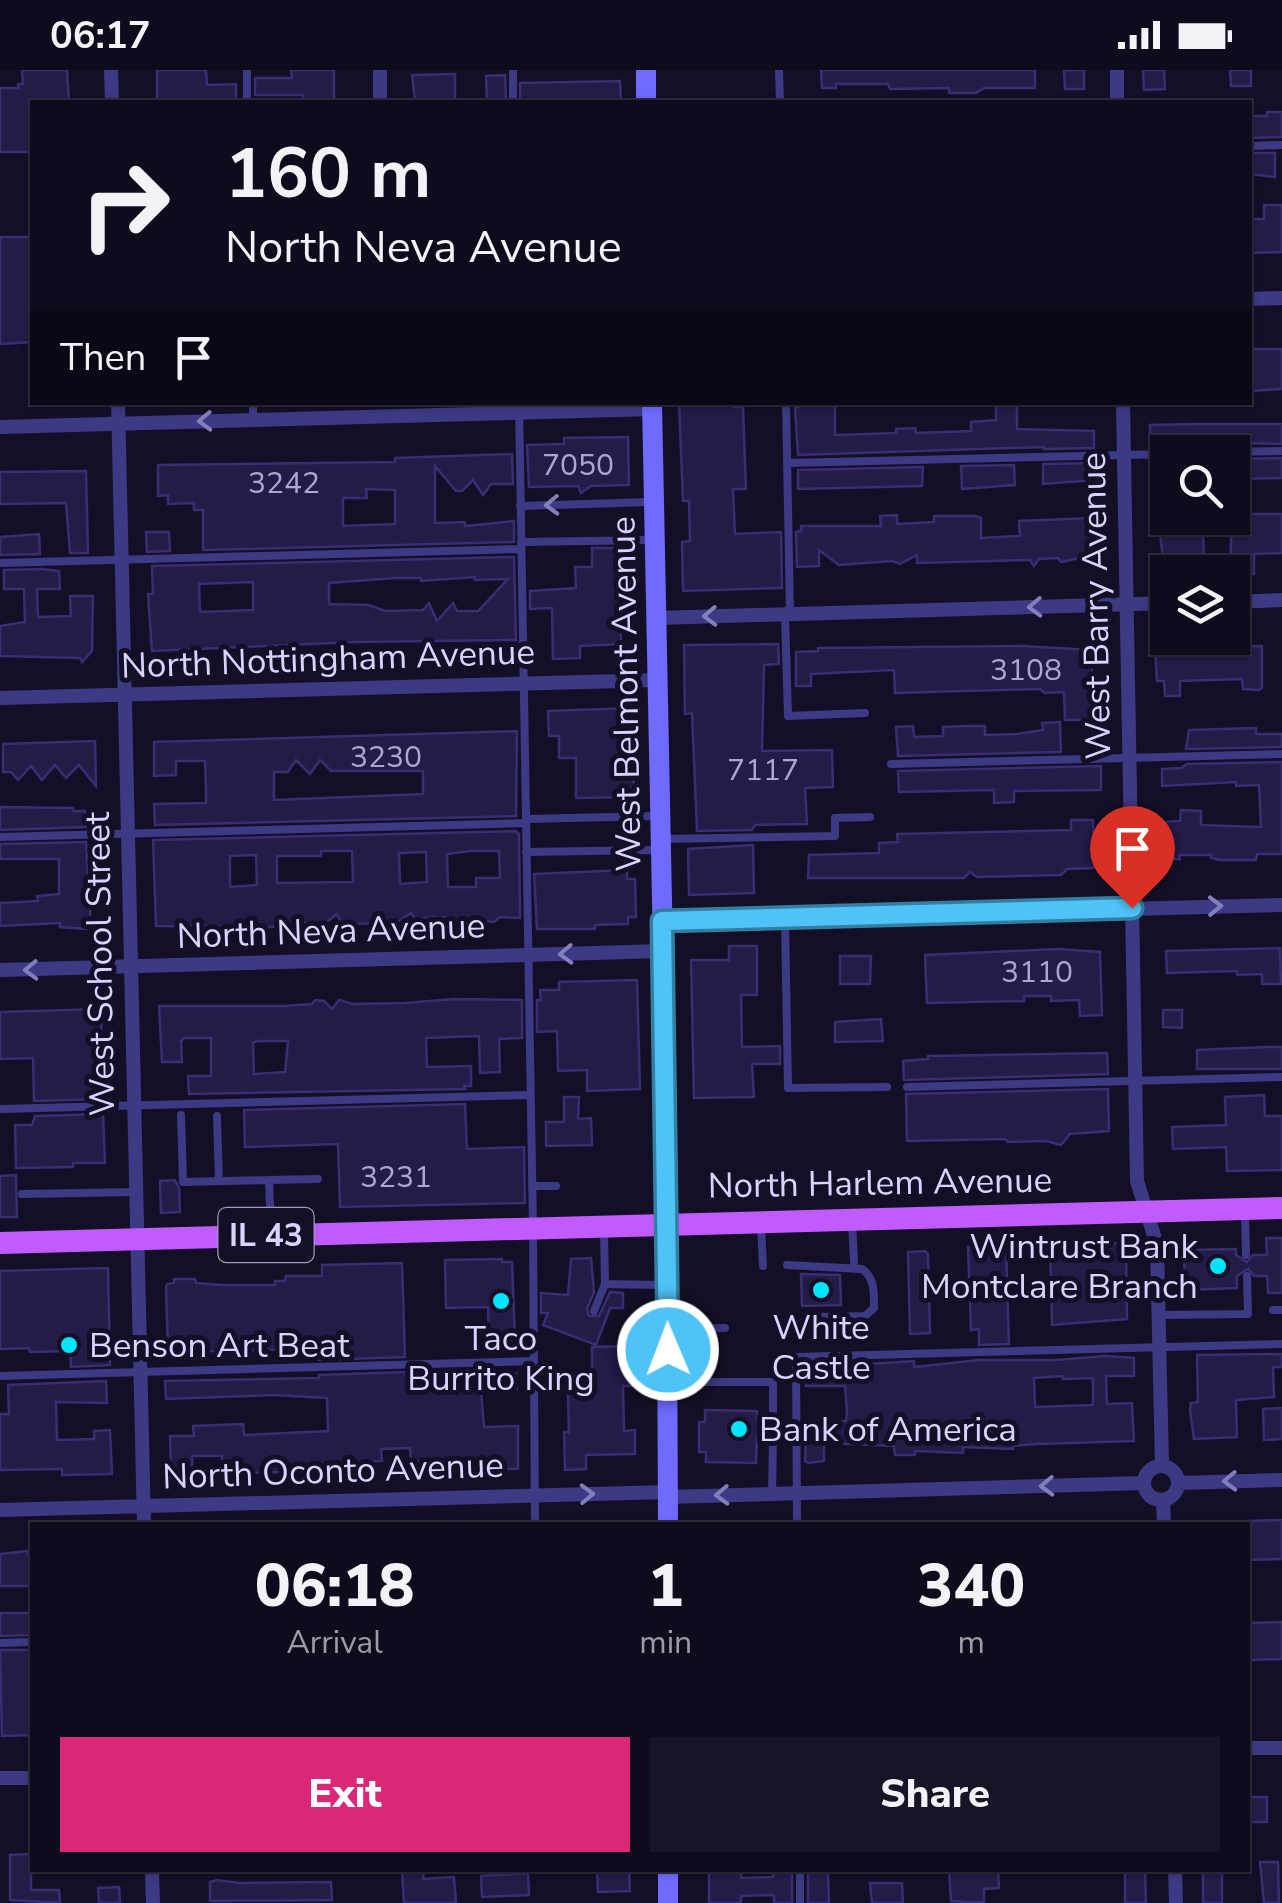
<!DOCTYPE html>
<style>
:root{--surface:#0e0b1c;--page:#171425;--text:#f1f3f6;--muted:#9b9ba3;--line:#2e2b3b;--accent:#db2777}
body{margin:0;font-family:"Nunito Sans",sans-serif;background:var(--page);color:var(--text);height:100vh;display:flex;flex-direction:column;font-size:38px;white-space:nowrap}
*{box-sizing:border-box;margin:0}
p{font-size:32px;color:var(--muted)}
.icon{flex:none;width:55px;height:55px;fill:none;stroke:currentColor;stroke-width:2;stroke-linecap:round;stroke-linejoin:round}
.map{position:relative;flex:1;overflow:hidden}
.sheet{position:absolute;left:30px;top:1452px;width:1220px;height:350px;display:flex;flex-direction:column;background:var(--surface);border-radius:0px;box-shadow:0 2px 8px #0004,0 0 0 2px var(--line)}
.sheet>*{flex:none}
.top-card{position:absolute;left:30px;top:30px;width:1222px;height:305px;border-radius:0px;box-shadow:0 2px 8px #0004,0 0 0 2px var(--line);background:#0e0b1c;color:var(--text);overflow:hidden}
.fabs{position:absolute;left:1150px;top:365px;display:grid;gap:20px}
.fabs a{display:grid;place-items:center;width:100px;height:100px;border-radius:0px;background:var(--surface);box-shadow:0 2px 8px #0004,0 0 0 2px var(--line);font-size:50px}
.pin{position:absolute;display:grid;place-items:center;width:85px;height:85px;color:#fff;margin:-102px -42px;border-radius:50% 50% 50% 0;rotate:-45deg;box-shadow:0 0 10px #0007}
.pin .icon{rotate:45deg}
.me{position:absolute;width:110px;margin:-55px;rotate:359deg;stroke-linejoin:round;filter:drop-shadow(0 0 8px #0008)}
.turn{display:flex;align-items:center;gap:35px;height:210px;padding:0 30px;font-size:45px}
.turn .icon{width:130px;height:130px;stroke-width:2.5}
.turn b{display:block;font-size:70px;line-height:85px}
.then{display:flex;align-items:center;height:95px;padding:0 30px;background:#0003;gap:20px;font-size:38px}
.eta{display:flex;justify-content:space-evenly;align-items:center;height:170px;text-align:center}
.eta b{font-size:60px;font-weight:800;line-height:70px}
.action{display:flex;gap:20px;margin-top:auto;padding:20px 30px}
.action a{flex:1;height:115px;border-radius:0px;background:var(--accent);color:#fff;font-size:40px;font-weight:800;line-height:115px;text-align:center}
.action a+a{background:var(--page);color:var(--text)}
.status{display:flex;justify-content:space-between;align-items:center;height:70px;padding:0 50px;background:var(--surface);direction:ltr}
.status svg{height:28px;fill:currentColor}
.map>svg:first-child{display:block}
.building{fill:#241b47;stroke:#3b2d73;stroke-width:2.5;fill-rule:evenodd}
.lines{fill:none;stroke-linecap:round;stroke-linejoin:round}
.lane{stroke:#3d3a85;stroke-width:8}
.street{stroke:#3d3a85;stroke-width:14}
.secondary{stroke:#6f6bff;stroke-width:20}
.primary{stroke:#c25bff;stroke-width:22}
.oneway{stroke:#837fbc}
.route-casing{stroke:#337fa1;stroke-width:25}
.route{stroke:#4fc3f7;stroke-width:18}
.poi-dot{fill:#00e5ff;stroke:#130f26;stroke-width:4}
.labels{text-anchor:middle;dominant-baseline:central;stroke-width:10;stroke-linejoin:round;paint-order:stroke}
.number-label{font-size:30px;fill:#aca6d1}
.shield{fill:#130f26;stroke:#9e99be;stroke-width:2.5}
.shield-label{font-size:32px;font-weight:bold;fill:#d9d4ff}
.street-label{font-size:35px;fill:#d9d4ff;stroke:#130f26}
.poi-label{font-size:35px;fill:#d9d4ff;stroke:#130f26}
</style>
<div class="status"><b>06:17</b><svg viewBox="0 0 49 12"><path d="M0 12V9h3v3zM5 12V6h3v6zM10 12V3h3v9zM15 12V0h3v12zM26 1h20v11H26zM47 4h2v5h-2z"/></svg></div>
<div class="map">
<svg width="1282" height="1833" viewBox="0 0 1282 1833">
<rect width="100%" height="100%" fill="#130f26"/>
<path class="building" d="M22,0H67L69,32H32V82H0V18H19L18,14H23Z
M157,0H206L207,15L236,14V32H157Z
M291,0H334V32H304L303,25H255V8H292Z
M821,0H1035V18H984L976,23H949V18L890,19L888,14H836V18H822Z
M1064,0H1084V19H1065Z
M1143,0H1164L1165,19L1144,20Z
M1230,0H1251V16H1231Z
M455,4V32H415L412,5Z
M505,5L506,32H487L486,6Z
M620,11L621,32H520V13Z
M1267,42H1282V67L1250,68V46H1267Z
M1250,83H1275V107L1250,104Z
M1264,135H1282V182L1250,183V149H1264Z
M0,167H32V272L0,274Z
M1250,279H1282V319L1250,321Z
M679,332H732L733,337H743L746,419H733L735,464L781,462L782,518L683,521L682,472L690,471L689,431H683Z
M800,332H835V365L896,363V359L915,358L916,363L971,361V352L996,350V332H1017V359L1094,361V378L1044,379V377L798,385L795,337H800Z
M1195,354H1282V374L1204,372L1150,376V355Z
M628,367L629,415L591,416L581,423L578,416L529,417L527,375L564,374V368Z
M512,384L513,414H491L483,425L473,410L462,421H456L435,396V453L465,452V456L514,451V472L203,480V440H194V433L168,434V425L158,426V395L395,392V388ZM366,419L395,420V454L343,456V428H367Z
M1282,388V408L1232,409V389Z
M1043,394L1094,393L1095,410L1043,414Z
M1014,395L1015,415L962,419L961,396Z
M923,397L922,416L798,419V400Z
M86,401L88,483H70L66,433L0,434V402Z
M1232,444H1282V483L1254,484V504L1230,502Z
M897,445V454L934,452V446H975L981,448V468L1020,466L1019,451L1092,448L1093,488L1083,492L1079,488L1061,492L1058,488L1039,489L1034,496L1030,490L917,493V485L900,494L892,491L839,495L819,480V496L797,497L796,462L801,461V456H881L880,446Z
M1203,460L1204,502H1165L1160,464Z
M146,462H169L170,481L147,482Z
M39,464L40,484L0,485V467Z
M592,478H629L630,536H620L621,574L580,576V588L553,589L552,538L530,539V521L576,518L575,497H592Z
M514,487L516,570L356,572L152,581L148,524H153L152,496ZM475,507V510L508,509L478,541H457L453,533L437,551L429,533L423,540L385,541L369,535L329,534V513L395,508H421V511ZM253,512V540L200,542L199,514Z
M41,499L59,501L60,519H37L38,547L71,546L70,526H93L92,581L82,592L80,588L0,586V556L25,552L24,519H4V500Z
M778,574L779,594L764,595L762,681L832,680L833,717L805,718L807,754L755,755L752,760L697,761L692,643L685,644L684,575Z
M1023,576L1090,580L1095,633H1091V650H1065L1064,622L1045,623L1040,619L895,623L894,600L811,604V616H796V582L818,581V578Z
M1262,576V618L1259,620L1243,619L1242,609L1180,611V626H1165L1164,611H1157L1155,579Z
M632,638L634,727L576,728V688H559V666H549L548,641Z
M1060,652L1061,682L898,686L896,657L913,656L914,667L943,666V657L967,656H985V665L1017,664L1043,660L1042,653Z
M1256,658V664H1282V677L1186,679L1189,660Z
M517,661L516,746L155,755L154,734L206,733V718L205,691H176V705L154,706V672ZM296,690L310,704L320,690L331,701H423V724L274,730V702H288Z
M95,671L96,716L79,695L66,708L55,695L42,710L31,696L18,710L11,702H3V674Z
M1282,692V784H1257L1256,790H1219L1211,788V785H1179L1180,789L1160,790L1158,756H1163V752L1180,751L1181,740L1201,741V755L1261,757L1259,715L1236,716V712L1162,716V699L1181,698L1187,694Z
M1101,696V720L1014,721V732L994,733V720L899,722L898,701Z
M0,737L73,738V741H85L86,757L0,760Z
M1071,750H1093L1094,798L1067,799L1061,805L977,807L970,802L964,808H808L809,785L879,783V773L898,772L897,764L1071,760Z
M516,761L519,764L520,848L500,847L494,852L437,847L415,849L411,843L396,853L342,854L337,844L323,855L302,852L291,857L156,856L153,770ZM321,781H352L353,812L277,813V786H321ZM469,781H499L500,808H476V817H448L447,784ZM426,782L427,812L400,814L399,783ZM256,785L257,815L230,817V786Z
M86,772L91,856L86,859L60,857V853L0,856V833L38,831L37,826L59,824V789H0V774Z
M753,775L754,823L689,825L688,779Z
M627,800V809H635L636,847H628V854L595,855V859H537L534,804Z
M729,876H757V925H741L742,977L780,976V994H752L754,1027L694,1028L691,890H729Z
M1280,878L1281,914H1262V904L1237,905V901L1167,903L1166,881Z
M1058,879L1100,882L1102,945L1080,946L1079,930L1051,931V926H1024V931L927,933L925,885Z
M840,886H871L870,914H840Z
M637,910L640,1019L587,1021V1000L558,1001L557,961L537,962V930H541L540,920H559V912Z
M454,929L522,930V968L499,969L500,1002L480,1003L479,966L426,968L427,997L471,996V1016H464L465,1019L189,1024L188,1006H211V968H184L181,971L182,992H162L159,936H284L312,934L315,930L324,931L332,939L339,930L353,934L405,933ZM257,971H288L285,1002L254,1004L253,973Z
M101,939L103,1029L34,1031L33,988L0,989V942Z
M1163,940H1182V958L1163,957Z
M881,949L883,971L835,972V952Z
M1267,977H1282V999H1197V980Z
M1107,983L1108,1004L904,1010L903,991L928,989V986Z
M1108,1019L1109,1061L1070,1064L1061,1075L1046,1071L1008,1072L1005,1069L907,1071L906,1024Z
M1264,1025L1265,1046H1282V1100L1227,1101L1226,1077L1173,1079L1172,1057L1226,1055L1225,1027Z
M564,1027H579L578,1049L591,1048L592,1075L546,1076V1052H564Z
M465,1034L467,1079L524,1077L525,1133L340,1137L338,1074L245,1077L244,1040Z
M103,1044L105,1093H73V1097L16,1098L15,1055H32L35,1046Z
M16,1105L17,1147H0V1106Z
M175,1110L179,1118L180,1142L161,1143L160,1111Z
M1266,1168H1282V1223H1268L1267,1206H1254L1248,1199L1237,1206V1218L1185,1220L1184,1180L1236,1179V1185L1247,1192L1253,1185H1267Z
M1126,1173L1127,1249L1052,1255L1050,1175Z
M1006,1175L1009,1274L979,1275V1259L971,1260L968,1177Z
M925,1181L928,1184L930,1263L910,1264L908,1182Z
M591,1188L594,1222L587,1239L589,1246H599L610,1222L623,1223V1238H610L596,1275L543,1255L548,1243H541V1223L568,1225L571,1189Z
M502,1189V1192H512L515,1270L489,1269L488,1237L446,1238L445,1190Z
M402,1193L405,1287L319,1290L318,1279L168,1282L166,1218L167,1214L174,1213V1209H195L196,1213L221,1215H275V1211H285L286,1206H322V1195Z
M108,1198L110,1295L71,1297L70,1281L30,1282L29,1278L0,1279V1201Z
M801,1204L840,1205L841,1235L802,1236Z
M633,1276L634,1316H623L624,1361L635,1360V1384L586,1385V1399L565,1400L564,1362H569L568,1323H592V1277Z
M1282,1284V1297H1273L1274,1327L1236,1330L1237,1367L1194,1369L1190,1341L1191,1333L1198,1332L1197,1285Z
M1105,1286L1134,1288V1306H1106L1107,1334L1132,1333L1134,1371L1037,1374L1013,1376V1379L963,1377V1383L915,1381V1385H895L894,1376L824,1373V1391L808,1393L805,1391L807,1351H846L847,1343L845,1316H806V1298L914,1291V1297L979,1290H1056ZM1062,1306L1063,1309L1093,1308V1335L1035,1337L1034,1308Z
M406,1302V1306L516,1303L517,1319L481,1321L484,1357L518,1356V1399H496V1389L411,1392L410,1378L381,1379L382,1391L323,1393V1398L314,1400L279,1402L250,1403L249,1395L222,1396V1386H192V1402L171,1403L170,1366H194L193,1356L243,1354L244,1365L328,1361L327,1328L274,1325L166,1329L165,1311L319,1308V1305Z
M106,1311L107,1333L56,1332L57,1370L94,1369V1361L110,1360L112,1404L62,1405V1399L0,1400V1344H9L8,1315Z
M1282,1338V1369L1264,1370L1263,1339Z
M705,1340L757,1341V1350H766L770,1357H776L780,1352V1364L772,1360L766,1367H757L756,1393L706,1392V1382H699V1352H705Z
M1282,1450V1489L1248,1490V1451Z
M28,1481V1485H32L29,1516H0V1484Z
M0,1543H32V1565L0,1566Z
M1282,1552V1589L1251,1590L1249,1553Z
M32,1580V1665L2,1666L0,1580Z
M1248,1727H1267V1752H1248Z
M31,1784V1820H59L60,1833L10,1830V1785Z
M1260,1792H1278L1279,1833H1264Z
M402,1800H424L423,1809L454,1807L456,1833H404Z
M597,1800H629L630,1821L598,1822Z
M709,1800H741V1808L773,1807V1800H792V1833H774V1825L741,1826V1833H709Z
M949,1800L998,1801L999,1818L984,1819V1833L951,1831Z
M1125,1800H1145L1146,1833H1125Z
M1203,1800H1222V1833H1203Z
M528,1803L529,1825L482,1827L481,1806Z
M808,1803H828L829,1833H808Z
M217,1810L239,1813L331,1812L332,1830L210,1831V1812Z
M870,1813H902L903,1833H872Z
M119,1817L120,1833H99L98,1818Z"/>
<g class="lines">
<path class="lane" d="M247,0V32
M513,0V32
M779,0L780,32
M1250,76L1282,75
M253,332V350
M519,332L533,1158L535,1455
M786,332L790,543
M1214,382L1282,381
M787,393L1168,384
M520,436L650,432
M521,472L651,470
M0,493L521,479
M785,544L788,646L865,643
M891,694L1282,684
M526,749L657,746
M0,767L526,753
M661,769L835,766V748L870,747
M526,782L657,780
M785,848L788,1018L887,1017
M907,1017L1282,1007
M0,1039L530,1025
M181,1045L183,1112L269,1110
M217,1046L219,1111
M532,1116H556
M22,1124L135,1122
M1245,1145L1246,1185
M852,1151L854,1192
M761,1156L763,1196
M271,1160L269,1110L318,1109
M604,1161L605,1214L663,1215
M787,1195L862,1199C875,1208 874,1223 874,1238L865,1246L813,1247L792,1258
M1273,1240H1282
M594,1241L605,1214
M1159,1245L1248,1244L1247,1206
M706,1258L707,1312
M668,1259L725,1258
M0,1306L534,1291
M671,1312H773V1350
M772,1424L773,1367
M797,1455L796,1287L1282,1274
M0,1573L32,1572
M800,1800V1833"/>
<path class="street" d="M111,0L112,32
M380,0V32
M1117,0V32
M1250,229L1282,228
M118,332L144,1455
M1123,332L1137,1111L1157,1175L1162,1396
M0,357L652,339
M1232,532L1282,530
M656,548L1168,533
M0,628L658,610
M663,851L1282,835
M0,900L663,881
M1144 1413a17 17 0 1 1 34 0a17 17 0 1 1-34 0Z
M1179,1413L1282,1410
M668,1427L1144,1413
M1163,1430L1164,1455
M0,1440L668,1422
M1248,1678H1282
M0,1708H32
M152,1800L153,1833
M1175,1800L1176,1833"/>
<path class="secondary" d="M646,0V32
M652,332L666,1030L668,1455
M668,1800V1833"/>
<path class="primary" d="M0,1173L1282,1138"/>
</g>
<defs><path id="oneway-chevron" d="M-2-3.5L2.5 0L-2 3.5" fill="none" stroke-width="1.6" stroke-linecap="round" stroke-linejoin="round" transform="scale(2.5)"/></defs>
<g class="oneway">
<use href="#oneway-chevron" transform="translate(205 351) rotate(178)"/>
<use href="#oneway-chevron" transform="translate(552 435) rotate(178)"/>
<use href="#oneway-chevron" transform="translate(1035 537) rotate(178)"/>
<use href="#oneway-chevron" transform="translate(710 546) rotate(178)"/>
<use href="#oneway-chevron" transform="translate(1215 836) rotate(-1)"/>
<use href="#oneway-chevron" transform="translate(566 884) rotate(178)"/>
<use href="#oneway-chevron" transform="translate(31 900) rotate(178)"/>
<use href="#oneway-chevron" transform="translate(1230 1411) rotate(178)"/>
<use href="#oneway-chevron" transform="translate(1047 1416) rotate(178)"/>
<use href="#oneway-chevron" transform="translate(587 1424) rotate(-2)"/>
<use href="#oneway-chevron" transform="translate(722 1425) rotate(178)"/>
</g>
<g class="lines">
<g class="route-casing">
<path id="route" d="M668,1280L662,851L1132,838"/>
</g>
<use href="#route" class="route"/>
</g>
<g class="poi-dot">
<circle cx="1218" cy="1196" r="10"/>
<circle cx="821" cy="1220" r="10"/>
<circle cx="501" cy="1231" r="10"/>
<circle cx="69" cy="1275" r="10"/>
<circle cx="739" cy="1359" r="10"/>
</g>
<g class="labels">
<g class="number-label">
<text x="578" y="395">7050</text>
<text x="284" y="413">3242</text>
<text x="1026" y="600">3108</text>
<text x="386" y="687">3230</text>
<text x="763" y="700">7117</text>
<text x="1037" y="902">3110</text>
<text x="396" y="1107">3231</text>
</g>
<rect class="shield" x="218.5" y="1138" width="95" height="54" rx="8"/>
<g class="shield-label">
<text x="266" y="1165">IL 43</text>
</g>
<g class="street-label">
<text transform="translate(1096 536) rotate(-91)">West Barry Avenue</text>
<text transform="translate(328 589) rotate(-2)">North Nottingham Avenue</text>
<text transform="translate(626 624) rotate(-91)">West Belmont Avenue</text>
<text transform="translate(331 861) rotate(-2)">North Neva Avenue</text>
<text transform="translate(100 894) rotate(-91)">West School Street</text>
<text transform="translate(880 1113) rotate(-1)">North Harlem Avenue</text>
<text transform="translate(333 1401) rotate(-2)">North Oconto Avenue</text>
</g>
<g class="poi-label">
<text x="1198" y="1176" text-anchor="end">Wintrust Bank<tspan x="1198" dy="40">Montclare Branch</tspan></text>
<text x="821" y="1257">White<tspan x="821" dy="40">Castle</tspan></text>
<text x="501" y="1268">Taco<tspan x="501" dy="40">Burrito King</tspan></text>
<text x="89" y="1275" text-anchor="start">Benson Art Beat</text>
<text x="759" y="1359" text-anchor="start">Bank of America</text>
</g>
</g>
</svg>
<div class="fabs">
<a><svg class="icon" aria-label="search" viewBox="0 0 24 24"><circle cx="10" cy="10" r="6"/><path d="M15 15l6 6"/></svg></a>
<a><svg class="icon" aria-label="layers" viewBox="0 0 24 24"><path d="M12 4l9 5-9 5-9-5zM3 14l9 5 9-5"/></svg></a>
</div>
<div class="pin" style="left:1132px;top:838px;background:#d93025"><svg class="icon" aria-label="arrive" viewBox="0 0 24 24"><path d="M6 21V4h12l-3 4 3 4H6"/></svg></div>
<svg class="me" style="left:668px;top:1280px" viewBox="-20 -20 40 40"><circle r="17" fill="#4fc3f7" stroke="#fff" stroke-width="3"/><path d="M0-11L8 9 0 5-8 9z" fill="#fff"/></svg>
<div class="top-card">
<div class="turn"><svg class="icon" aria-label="right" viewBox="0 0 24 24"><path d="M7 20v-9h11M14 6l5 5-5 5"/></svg><div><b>160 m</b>North Neva Avenue</div></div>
<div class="then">Then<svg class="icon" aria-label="arrive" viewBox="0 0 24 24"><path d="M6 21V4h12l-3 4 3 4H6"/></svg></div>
</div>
<section class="sheet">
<div class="eta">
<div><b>06:18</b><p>Arrival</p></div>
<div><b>1</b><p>min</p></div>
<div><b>340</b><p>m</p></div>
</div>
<div class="action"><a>Exit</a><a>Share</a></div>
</section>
</div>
